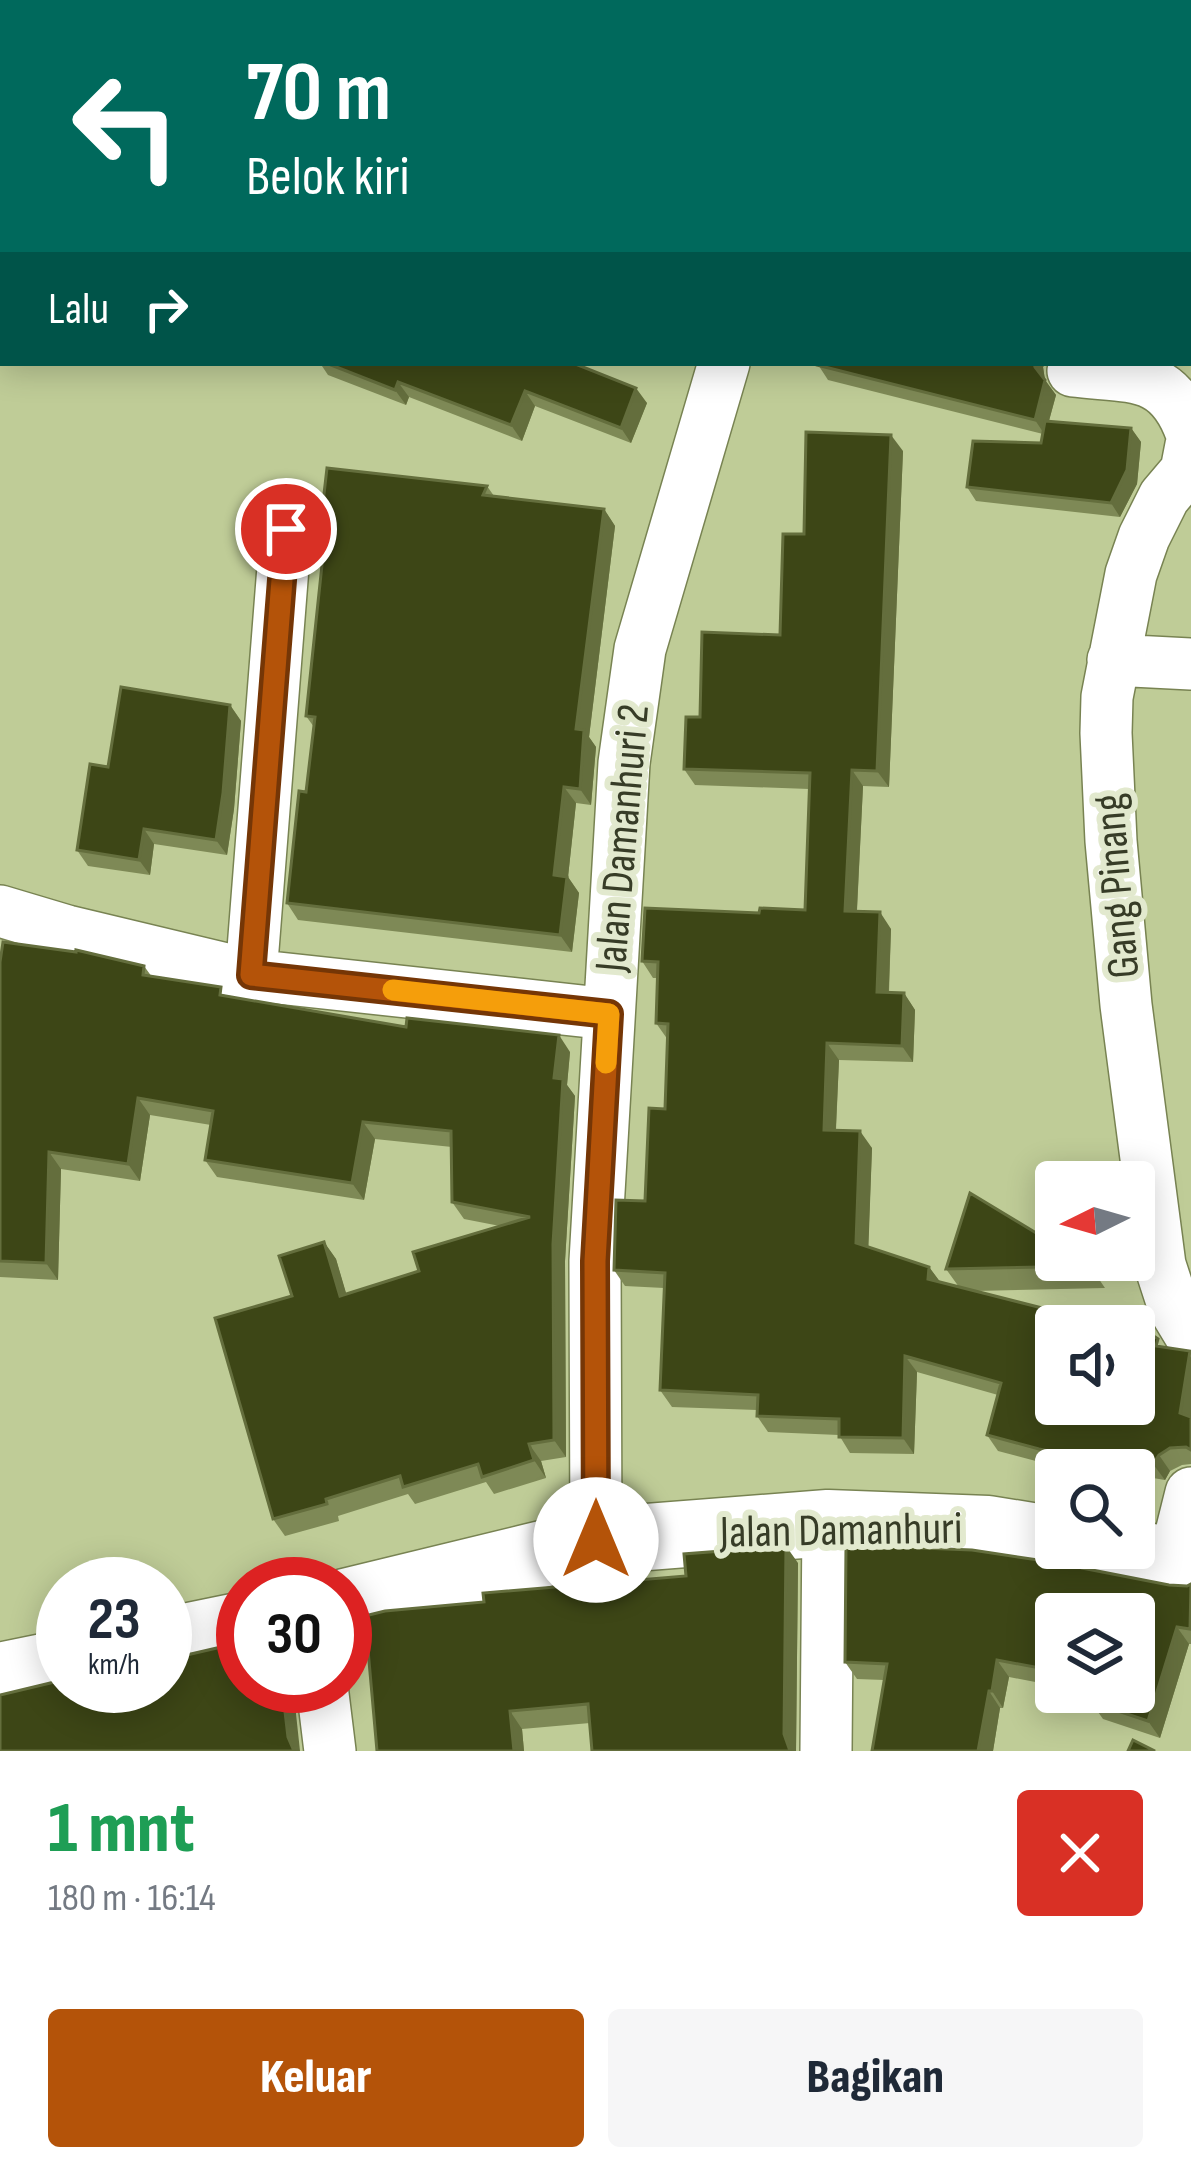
<!DOCTYPE html>
<html lang="id">
<meta charset="utf-8">
<style>
:root{--surface:#fff;--page:#f6f6f7;--text:#1f2937;--muted:#747a83;--accent:#b45309}
body{margin:0;font-family:"Sofia Sans Condensed",sans-serif;background:var(--page);color:var(--text);height:100vh;display:flex;flex-direction:column;font-size:45px;white-space:nowrap}
*{box-sizing:border-box;margin:0}
p{font-size:39px;color:var(--muted)}
.icon{flex:none;width:66px;height:66px;fill:none;stroke:currentColor;stroke-width:2;stroke-linecap:round;stroke-linejoin:round}
.map{position:relative;height:1751px;overflow:hidden}
.panel{display:flex;flex-direction:column;background:var(--surface);flex:1}
.panel>*{flex:none}
.top-card{position:absolute;left:0px;top:0px;width:1191px;height:366px;box-shadow:0 6px 30px #0003;background:#00695c;color:#fff;overflow:hidden}
.needle{width:78px;rotate:265deg}
.tools{position:absolute;left:1035px;top:1161px;display:grid;gap:24px}
.tools a{display:grid;place-items:center;width:120px;height:120px;border-radius:12px;background:var(--surface);box-shadow:0 6px 30px #0003;font-size:60px}
.speed{position:absolute;left:36px;top:1557px;display:flex;gap:24px;font-size:60px;font-weight:700;text-align:center}
.speed>*{display:grid;place-content:center;width:156px;height:156px;border-radius:50%;background:var(--surface);box-shadow:0 6px 30px #0003;line-height:1}
.speed small{font-size:30px;font-weight:400}
.speed .limit{border:18px solid #d22;background:#fff;color:#111}
.pin{position:absolute;display:grid;place-items:center;width:102px;height:102px;color:#fff;margin:-51px;border:6px solid #fff;border-radius:50%;box-shadow:0 3px 12px #0007}
.me{position:absolute;width:132px;margin:-66px;rotate:0deg;stroke-linejoin:round;filter:drop-shadow(0 0 9px #0008)}
.turn{display:flex;align-items:center;gap:42px;height:252px;padding:0 48px;font-size:54px}
.turn .icon{width:156px;height:156px;stroke-width:2.5}
.turn b{display:block;font-size:84px;line-height:102px}
.then{display:flex;align-items:center;height:114px;padding:0 48px;background:#0003;gap:24px;font-size:45px}
.round{display:grid;place-items:center;flex:none;width:126px;height:126px;border-radius:12px;background:var(--page)}
.head{display:flex;align-items:center;justify-content:space-between;height:204px;padding:0 48px}
h1{font-size:72px;font-weight:800;line-height:90px;color:#1e9e55}
.button{display:flex;gap:24px;margin-top:auto;padding:24px 48px}
.button a{flex:1;height:138px;border-radius:12px;background:var(--accent);color:#fff;font-size:48px;font-weight:800;line-height:138px;text-align:center}
.button a+a{background:var(--page);color:var(--text)}
.map>svg:first-child{display:block}
.lines{fill:none;stroke-linecap:round;stroke-linejoin:round}
.street-casing{stroke:#788352;stroke-width:54}
.secondary-casing{stroke:#788352;stroke-width:69}
.street{stroke:#fff;stroke-width:51}
.secondary{stroke:#fff;stroke-width:66}
.wall{fill:#7e8956}
.shaded-wall{fill:#646e3d}
.building{fill:#3d4616;stroke:#646e3d;stroke-width:3}
.route-casing{stroke:#753606;stroke-width:30}
.route{stroke:#b45309;stroke-width:21}
.slow{stroke:#f59e0b;stroke-width:21}
.labels{text-anchor:middle;dominant-baseline:central;stroke-width:12;stroke-linejoin:round;paint-order:stroke}
.street-label{font-size:45px;fill:#373c27;stroke:#e2e9ce}
</style>
<div class="map">
<svg width="1191" height="1751" viewBox="0 0 1191 1751">
<rect width="100%" height="100%" fill="#bfcc97"/>
<g class="lines">
<g class="street-casing">
<path id="street" d="M182,0L188,3
M579,0L585,3
M647,3L648,0
M857,3L858,0
M0,175H3
M1073,371C1131,378 1168,369 1191,432
M1191,445L1186,471L1164,497L1144,537L1131,574L1107,697L1106,733L1111,841L1126,1005L1160,1265L1174,1308L1191,1336
M1113,660L1191,664
M0,911L67,931L251,975L609,1014
M251,975L286,529
M596,1541L595,1261L624,763L640,649L724,363
M1174,1561L1191,1493
M322,1686L330,1751
M826,1751L828,1523"/>
</g>
<g class="secondary-casing">
<path id="secondary" d="M1100,1548L1174,1561L1191,1566
M345,1602L596,1541L828,1523L988,1529L1056,1540
M165,1641L243,1625
M0,1676L63,1663"/>
</g>
<use href="#street" class="street"/>
<use href="#secondary" class="secondary"/>
</g>
<path class="wall" d="M781,0H827L826,3H788Z
M320,363H573L647,403L631,443L535,406L522,441L409,397L406,405L328,375Z
M817,363H1046L1043,367L1045,380L1056,395L1049,421L1131,428L1141,442L1137,484L1120,517L976,501L967,487L1041,443L1043,434L828,380Z
M903,451L889,787L863,786L857,911L891,929L889,993H904L915,1010L913,1062L839,1060L836,1130L872,1148L868,1247L929,1267L940,1282L959,1287L946,1269L1090,1266L1105,1288L975,1291L1164,1347L1190,1351L1191,1464L1182,1465L1170,1471L1165,1480L1141,1476L1138,1485L1134,1484V1470H1070L998,1451L987,1435L998,1395L917,1372L914,1454L850,1453L839,1435L768,1432L757,1416V1410L672,1407L660,1390L664,1288L625,1286L614,1270L645,1201L665,1109L668,1040L656,1023L657,978H653L642,961L759,913L805,910L809,789L695,785L684,769L700,717L780,635L804,534Z
M487,486L494,496L604,509L615,526L589,737L596,747L591,805L576,803L568,877L579,893L572,952L298,920L287,903L306,792L314,727L306,716L326,527L321,520Z
M230,705L241,721L234,809L227,855L154,844L150,875L88,866L77,850L108,767Z
M0,962L144,966L152,977L227,996L406,1027L570,1052L567,1085L575,1096L565,1261L566,1457L541,1461L546,1478L494,1494L486,1482L415,1504L408,1494L338,1516L339,1521L285,1536L273,1519L292,1296L324,1242L336,1259L346,1294L419,1271L500,1226L464,1219L452,1202V1147L375,1139L364,1200L217,1177L205,1160L211,1125L150,1115L140,1181L61,1169L58,1280L0,1277Z
M798,1563L796,1751L590,1723L522,1729L524,1751H377L484,1602Z
M1082,1568L1169,1585L1187,1586L1191,1584V1644H1189L1160,1738L1103,1719L1091,1702L1094,1693L1090,1692H1134L1056,1614V1686L1009,1677L1003,1708H1000L993,1751H872L884,1680L857,1679L845,1662Z"/>
<path class="shaded-wall" d="M1034,363H1046L1043,367L1045,380L1056,395L1045,435L1035,420Z
M398,382L409,397L406,405L395,390Z
M636,388L647,403L631,443L621,428Z
M525,391L535,406L522,441L511,425Z
M1131,428L1141,442L1137,484L1120,517L1111,503Z
M891,435L903,451L889,787L877,771Z
M604,509L615,526L589,737L596,747L591,805L580,789L576,729Z
M230,705L241,721L234,809L227,855L216,840Z
M852,770L863,786L856,927L845,911Z
M564,787L576,803L568,877L579,893L572,952L560,935L554,875Z
M144,829L154,844L150,875L139,860Z
M880,912L891,929L888,1009L877,992Z
M904,993L915,1010L913,1062L902,1046Z
M559,1035L570,1052L567,1085L575,1096L565,1261L566,1457L554,1440V1078Z
M827,1043L839,1060L835,1146L824,1130Z
M138,1098L150,1115L140,1181L128,1164Z
M363,1122L375,1139L364,1200L352,1183Z
M860,1131L872,1148L868,1259L856,1243Z
M49,1152L61,1169L58,1280L46,1263Z
M324,1242L336,1259L352,1313L340,1296Z
M929,1267L941,1283L928,1279Z
M1191,1352V1429L1180,1413Z
M905,1356L917,1372L914,1454L903,1438Z
M529,1444L541,1461L546,1478L534,1460Z
M1159,1455L1170,1471L1165,1480L1153,1464Z
M1129,1460L1141,1476L1138,1485L1134,1478V1470L1127,1468Z
M786,1546L798,1563L796,1751H790L784,1734Z
M1177,1627L1189,1644L1160,1738L1148,1721Z
M997,1660L1009,1677L1003,1708L992,1691Z
M282,1686H293L300,1751H294L288,1737Z
M989,1691L1000,1708L993,1751H978Z
M510,1711L522,1729L524,1751H514Z"/>
<path class="building" d="M0,0H67L74,3H3V41L0,39Z
M491,0H543L546,3H490Z
M918,0H1105V3H919L917,2Z
M1188,222L1191,223V346L1188,345Z
M326,363H573L636,388L621,428L525,391L511,425L398,382L395,390Z
M817,363H1034L1035,367L1045,380L1035,420L817,365Z
M1045,421L1131,428L1127,470L1111,503L967,487L973,441L1041,443Z
M806,432L891,435L877,771L852,770L845,911L880,912L877,992L904,993L902,1046L827,1043L824,1130L860,1131L856,1243L929,1267L928,1279L1113,1326H1056V1404H1134V1331L1155,1337L1158,1339L1156,1346L1190,1351L1180,1413L1191,1417V1450L1186,1447L1170,1448L1159,1455L1153,1464L1129,1460L1127,1468L1039,1449L987,1435L1001,1383L905,1356L903,1438L839,1437V1419L757,1416L758,1395L660,1390L665,1273L614,1270L616,1200L645,1201L649,1108L665,1109L668,1024L656,1023L658,962L642,961L645,908L759,913L760,908L805,910L810,773L684,769L686,717H700L702,632L780,635L783,534H804Z
M327,468L487,486L483,495L604,509L576,729L584,730L580,789L564,787L554,875L567,877L560,935L287,903L299,791L306,792L315,717L306,716L326,527L325,520H321Z
M121,687L230,705L223,793L216,840L144,829L139,860L77,850L90,764L108,767Z
M3,942L76,952V950L144,966L143,975L221,987L220,995L406,1027L407,1018L559,1035L554,1078L563,1079L553,1244L554,1440L529,1444L534,1460L482,1477L478,1464L403,1487L400,1476L326,1499L327,1504L273,1519L215,1318L292,1296L279,1256L324,1242L340,1296L419,1271L413,1252L530,1217L452,1202L451,1131L363,1122L352,1183L205,1160L213,1111L138,1098L128,1164L49,1152L46,1263L0,1261V962Z
M970,1193L1056,1245V1260H1081L1090,1266L946,1269Z
M846,1545L972,1550L1038,1560L1061,1556L1082,1568L1169,1585L1187,1586L1191,1584L1190,1629L1177,1627L1148,1721L1091,1702L1094,1692H1134V1614H1056V1671L997,1660L992,1691H989L978,1751H872L887,1664L845,1662Z
M786,1546L784,1734L790,1751H592L588,1704L510,1711L514,1751H377L365,1616L385,1611L484,1602L483,1593L686,1576L684,1554Z
M243,1642V1686H282L288,1737L294,1751H0V1695L63,1680V1686H165V1660Z
M1133,1740L1155,1751H1128Z"/>
<g class="lines">
<g class="route-casing">
<path id="route" d="M286,529L251,975L609,1014L595,1261L596,1540"/>
</g>
<use href="#route" class="route"/>
<path class="slow" d="M393,990L609,1014L606,1063"/>
</g>
<g class="labels">
<g class="street-label">
<text transform="translate(623 838) rotate(-85)">Jalan Damanhuri 2</text>
<text transform="translate(1117 886) rotate(-95)">Gang Pinang</text>
<text transform="translate(841 1531) rotate(-1)">Jalan Damanhuri</text>
</g>
</g>
</svg>
<div class="tools">
<a><svg class="needle" viewBox="-14 -14 28 28"><path d="M0-13l5 13h-10z" fill="#e53935"/><path d="M0 13l5-13h-10z" fill="#747a83"/></svg></a>
<a><svg class="icon" aria-label="sound" viewBox="0 0 24 24"><path d="M4 9h4l5-4v14l-5-4H4zM17 9q2 3 0 6"/></svg></a>
<a><svg class="icon" aria-label="search" viewBox="0 0 24 24"><circle cx="10" cy="10" r="6"/><path d="M15 15l6 6"/></svg></a>
<a><svg class="icon" aria-label="layers" viewBox="0 0 24 24"><path d="M12 4l9 5-9 5-9-5zM3 14l9 5 9-5"/></svg></a>
</div>
<div class="speed"><div>23<small>km/h</small></div><div class="limit">30</div></div>
<div class="pin" style="left:286px;top:529px;background:#d93025"><svg class="icon" aria-label="arrive" viewBox="0 0 24 24"><path d="M6 21V4h12l-3 4 3 4H6"/></svg></div>
<svg class="me" style="left:596px;top:1540px" viewBox="-20 -20 40 40"><circle r="19" fill="#fff"/><path d="M0-13L10 11 0 6-10 11z" fill="#b45309"/></svg>
<div class="top-card">
<div class="turn"><svg class="icon" aria-label="left" viewBox="0 0 24 24"><path d="M17 20v-9H6M10 6l-5 5 5 5"/></svg><div><b>70 m</b>Belok kiri</div></div>
<div class="then">Lalu<svg class="icon" aria-label="right" viewBox="0 0 24 24"><path d="M7 20v-9h11M14 6l5 5-5 5"/></svg></div>
</div>
</div>
<section class="panel">
<div class="head"><div><h1>1 mnt</h1><p>180 m · 16:14</p></div><a class="round" style="background:#d93025;color:#fff"><svg class="icon" aria-label="close" viewBox="0 0 24 24"><path d="M6 6l12 12M18 6L6 18"/></svg></a></div>
<div class="button"><a>Keluar</a><a>Bagikan</a></div>
</section>
